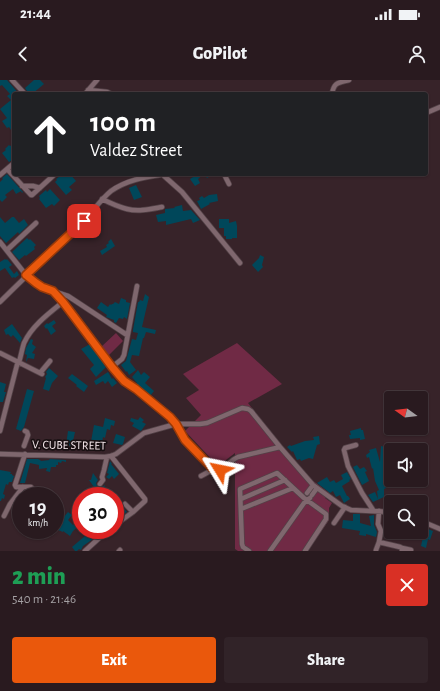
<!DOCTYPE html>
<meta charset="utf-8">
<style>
:root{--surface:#291a1f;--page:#312328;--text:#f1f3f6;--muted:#a5a1a4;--line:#45383d;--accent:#ea580c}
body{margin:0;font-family:"Alegreya Sans",sans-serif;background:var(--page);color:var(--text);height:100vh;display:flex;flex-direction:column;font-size:15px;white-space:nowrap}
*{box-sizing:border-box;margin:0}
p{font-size:13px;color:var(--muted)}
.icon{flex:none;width:22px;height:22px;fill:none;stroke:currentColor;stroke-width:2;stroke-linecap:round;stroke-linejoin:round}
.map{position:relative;height:471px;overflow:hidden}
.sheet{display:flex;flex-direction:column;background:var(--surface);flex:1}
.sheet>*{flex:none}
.top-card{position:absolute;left:12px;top:12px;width:416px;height:84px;border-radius:4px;box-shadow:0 1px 3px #0004,0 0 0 1px var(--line);background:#202124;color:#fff;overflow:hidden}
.needle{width:26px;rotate:285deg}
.fabs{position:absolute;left:384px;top:311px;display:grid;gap:8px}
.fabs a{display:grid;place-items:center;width:44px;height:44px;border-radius:4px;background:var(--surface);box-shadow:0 1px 3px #0004,0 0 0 1px var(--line);font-size:20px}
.speed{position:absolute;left:12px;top:407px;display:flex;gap:8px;font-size:20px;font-weight:700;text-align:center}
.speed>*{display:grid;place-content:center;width:52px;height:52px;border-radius:50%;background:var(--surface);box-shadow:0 1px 3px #0004,0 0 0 1px var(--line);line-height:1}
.speed small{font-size:10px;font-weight:400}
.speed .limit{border:6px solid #d22;background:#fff;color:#111}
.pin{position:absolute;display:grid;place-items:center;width:34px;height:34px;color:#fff;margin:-17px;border-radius:8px;box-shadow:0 2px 6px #0006}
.me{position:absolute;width:44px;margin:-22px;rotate:305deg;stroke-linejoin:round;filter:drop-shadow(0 0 3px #0008)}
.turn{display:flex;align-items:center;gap:14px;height:84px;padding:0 12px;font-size:18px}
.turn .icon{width:52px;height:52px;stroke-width:2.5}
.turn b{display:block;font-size:28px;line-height:34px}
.round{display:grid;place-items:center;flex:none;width:42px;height:42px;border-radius:4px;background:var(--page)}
.head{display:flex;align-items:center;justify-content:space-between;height:68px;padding:0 12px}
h1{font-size:24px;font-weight:800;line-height:30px;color:#1e9e55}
.button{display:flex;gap:8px;margin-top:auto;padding:8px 12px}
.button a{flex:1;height:46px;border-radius:4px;background:var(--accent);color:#fff;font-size:16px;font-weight:800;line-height:46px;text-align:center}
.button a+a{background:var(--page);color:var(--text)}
.status{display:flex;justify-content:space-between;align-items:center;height:28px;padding:0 20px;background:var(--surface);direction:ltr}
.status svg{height:11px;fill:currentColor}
header{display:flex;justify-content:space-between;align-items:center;height:52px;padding:0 12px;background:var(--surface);font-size:18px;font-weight:800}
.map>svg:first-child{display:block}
.green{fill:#702a45}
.building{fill:#00475a}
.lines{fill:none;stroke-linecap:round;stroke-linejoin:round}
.minor-casing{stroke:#534247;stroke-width:6}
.minor{stroke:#7f676e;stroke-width:4.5}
.route-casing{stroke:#983908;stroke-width:10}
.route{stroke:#ea580c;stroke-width:7}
.labels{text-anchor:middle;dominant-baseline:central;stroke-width:3.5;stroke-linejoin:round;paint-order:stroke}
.street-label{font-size:12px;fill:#f9ebef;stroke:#181012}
</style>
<div class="status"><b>21:44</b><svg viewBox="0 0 49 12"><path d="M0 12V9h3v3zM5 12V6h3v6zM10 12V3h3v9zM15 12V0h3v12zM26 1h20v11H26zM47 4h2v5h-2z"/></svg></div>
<header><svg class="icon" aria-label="back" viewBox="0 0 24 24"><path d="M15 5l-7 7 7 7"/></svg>GoPilot<svg class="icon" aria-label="person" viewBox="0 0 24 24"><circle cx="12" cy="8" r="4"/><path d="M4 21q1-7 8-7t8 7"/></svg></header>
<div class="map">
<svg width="440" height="471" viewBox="0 0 440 471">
<rect width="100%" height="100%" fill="#372329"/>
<path class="green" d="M116,253L123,261L109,275L101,267Z
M237,263L282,304L248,323L281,365L312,400L329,413L325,418L332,423L329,428V440L309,469L308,471H238L235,469V373L218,386L185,351L201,335L186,318L199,310L183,294Z"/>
<path class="building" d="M0,0H7L19,14H20H14V35L12,37L14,39V48L11,50L9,47L7,48L2,41L7,38L0,29L11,20L7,16L10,14L2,5L0,6Z
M34,0H40L44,4L32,14H29L25,8Z
M9,65L10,66L12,65L14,67V79L9,82L2,73L6,70L5,69Z
M7,94L23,112L22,113L21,111L16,114L13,109L5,115L7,117L2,122L0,120V102L3,99L2,98Z
M63,94H70L76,101L69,107L72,110L66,115L55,102L57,100L56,99Z
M198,94H214L207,98L204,94L198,99L200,103L195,106L190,99Z
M136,105L142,117L134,120L129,108Z
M50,109L60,120L54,126L52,124L46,128L39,119L40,118L39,116L46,110L47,112Z
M217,114L218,121L209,123L210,124L201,129L197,121L200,120L199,118L202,116L204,118L209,115Z
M182,125L183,131L191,130L200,140L193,143L191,139L166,145V141L158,142L156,135L165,133V129L175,128L174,127Z
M0,137L5,143L12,137H14L19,143L24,139L28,145L19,154L18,152L6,163L0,156Z
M219,139H229V143L236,141L237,146V158H232V159H226V156H224V148H219Z
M27,158L29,160L30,159L36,165L34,167L35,169L26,176L25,175L19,180L12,172Z
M111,159L115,166L102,175L100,171L107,167L106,165L109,163L108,162Z
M260,175L264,177L262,185L263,187L258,192L252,185L259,178Z
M5,179L6,180L7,179L12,185L9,187L14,194L17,191L19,195L15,198L14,197L12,198L5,188L0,191V182Z
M145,214L149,217L142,247L156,250L155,254L146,252L144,258H143L139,276L132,275L130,282L136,290L129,295L127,291L126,292L121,285L126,281L132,259L136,260L138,253L133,252V250L138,222H139L140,220L143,221Z
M121,218L126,220V222L130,223L127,239L124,237L123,239L119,238L116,243L114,242V240L106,237L107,235L97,228L101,222L108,227L110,224L111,225L112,224H113L115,222L119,224Z
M54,240L56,243L52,246L56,251L51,255L47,248L46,249L44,246L47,243L48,244Z
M12,244L22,258L20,263L13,255L11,257L8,254L6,255L4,250Z
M31,259L33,260L32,264L36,267L32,273L35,274L34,279L28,278L26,282L27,275L25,274L26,268Z
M90,264L105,284L104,285L106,287L96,297L90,289L94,285L81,269Z
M49,288L58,296L52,303L49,311L43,309L46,298L45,297L47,294L46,292Z
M138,290L141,295L144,292L150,297L145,303L154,311L150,316L136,305L137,303L132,297Z
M108,292L112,299L113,298L117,303L112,307L108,301L105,304L103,301L96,305L94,301Z
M72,294L88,306L84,312L76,306L77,305L68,298Z
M0,302L6,304L4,312H6L3,322H0Z
M27,309L34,311L24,347L21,351L16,349Z
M140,337L144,340L142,342L146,344L141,351L132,346L134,343L130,341L131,338L138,340Z
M105,338L115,341L114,346L111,345L110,350L107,349L105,358L103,357L101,369L90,367L94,345L103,347Z
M361,348V350H363L365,359L360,360V358L350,359L349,355H351L350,351Z
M68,351L75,352L72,366L66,365Z
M116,354L125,357L123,364L122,365L113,363Z
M319,356L320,364L317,365L313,379L309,378L301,381L300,379L297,380L293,371L292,372L287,367L290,365L291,366L305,361L314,360L313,357Z
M381,366L388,368L385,378L388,379L386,385L387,386L389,396L383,397L386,403L384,404L386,408L384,409V417L373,422L368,415L375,412L378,419L377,411L379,410L375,401L373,388L372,389L369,377L367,378L366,375L370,372L369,370L376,368L380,382Z
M27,379H38L40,380L41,381L50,380L49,379L66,380V382L62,381L61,383L58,382V385H56V387H51L50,392L46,391L47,388L39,389V385L30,383L25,403H20Z
M110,381L112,384H111L119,394L114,399L112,396L109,399L106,397L109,394L107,393Z
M357,385L360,389L364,387L367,391L365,392L369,401L362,405L353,387Z
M0,390L11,392L10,394H12V395L14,396L12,402H9L8,405L6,404L3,414L5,415L4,419L2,418L1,421H0Z
M347,392L351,399L349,400L350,401L342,406L347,416H348L350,419L344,423L340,415L336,417L333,411L330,413L317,403L327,397L330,402L334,400L336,403L343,399L341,395Z
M93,393L98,400L96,403L97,406L100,408L105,405L104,409L108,416H89L95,412L94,411L96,410L89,400H91Z
M120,419L122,422L121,425L122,426L127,432L118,438L115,433V423Z
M68,432L72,435L68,440L73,445L81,438V444L73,451L70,456L63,451V452L58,450L63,438Z
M353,434H360V443L371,446L369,436L374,435V445L377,452L376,457L366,454V456L359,455L360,451L342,448L343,440L353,441Z
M425,448L433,451L430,460L428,459L426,468L421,466Z
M80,450H94L89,455L93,459L83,466L81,470L79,469L77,471H75L72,467L85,456Z"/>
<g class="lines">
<g class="minor-casing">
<path id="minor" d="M12,0L25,14
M88,10L107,12L111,14
M85,14L97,0
M332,14C334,2 338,3 349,0
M426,33L440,27
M7,89L31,115H32L55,94
M224,94L229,104
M0,95L14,83
M163,95L182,112L240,183
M22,106H33L40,108
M102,119C110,123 119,127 127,129C139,132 151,129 162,127
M0,162L26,195L36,203L42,207L53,211L63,222L112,287L124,301L136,309L171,337L176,344L185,360L213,389C215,390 217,392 220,390C225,388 231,380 238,377L280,367
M7,170L36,143
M53,211L68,216L127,255
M0,222C27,195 55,169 82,143C92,133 100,120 111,111C128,99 147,97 166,94
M0,273L42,294
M19,282C21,276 22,269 24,263C32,246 48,234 63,222
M112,287L122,279L124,275L137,206
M40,293L50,281
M0,351L18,281
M356,365L345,368L344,370L348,386L362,413L373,430
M24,366L28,355L27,352L25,351
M0,374L105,377L111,376L116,374L144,353L151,351L176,344H200L207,343L242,328L248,329L251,331L280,367L313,405L342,426L351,430L391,432
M25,374L15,405L16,407H31L33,409L32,412
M111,376L145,419V421L133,432L115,445
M201,396L214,389
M100,404L103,400L102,397L104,390L107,377
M307,413L313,405
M312,415L317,408
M241,419L285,400
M125,424L133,432
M241,429L293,408
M379,431L378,444L381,451L379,462L400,467L402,468V471
M4,436L10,424L23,407
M421,441L440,449
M334,443L345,427
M402,468L411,470
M376,470L379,462
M85,471L108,450
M119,471L120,470
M249,471L243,467L242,464L240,409L277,393L304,418L326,434V439L305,471
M270,471L304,423L310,418"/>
</g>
<use href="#minor" class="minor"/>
</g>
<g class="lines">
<g class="route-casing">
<path id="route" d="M84,141L26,195L36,203L42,207L53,211L63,222L112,287L124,301L136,309L170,337L176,344L185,360L213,389L216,391L220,390"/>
</g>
<use href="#route" class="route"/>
</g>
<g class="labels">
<g class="street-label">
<text transform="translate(69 365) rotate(1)">V. CUBE STREET</text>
</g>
</g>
</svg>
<div class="fabs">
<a><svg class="needle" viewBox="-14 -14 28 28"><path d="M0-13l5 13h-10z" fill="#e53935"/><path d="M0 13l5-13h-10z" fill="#a5a1a4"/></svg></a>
<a><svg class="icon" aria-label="sound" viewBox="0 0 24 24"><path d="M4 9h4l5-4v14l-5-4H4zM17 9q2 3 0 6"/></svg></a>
<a><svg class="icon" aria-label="search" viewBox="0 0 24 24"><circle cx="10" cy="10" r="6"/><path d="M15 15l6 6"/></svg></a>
</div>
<div class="speed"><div>19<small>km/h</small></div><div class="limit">30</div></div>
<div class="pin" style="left:84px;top:141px;background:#d93025"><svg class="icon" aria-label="arrive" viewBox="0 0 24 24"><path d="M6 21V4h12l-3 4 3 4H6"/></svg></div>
<svg class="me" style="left:220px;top:390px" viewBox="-20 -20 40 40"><path d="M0-17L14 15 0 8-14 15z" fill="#ea580c" stroke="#fff" stroke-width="4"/></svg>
<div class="top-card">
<div class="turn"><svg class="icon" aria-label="ahead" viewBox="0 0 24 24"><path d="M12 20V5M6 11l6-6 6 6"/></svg><div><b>100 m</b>Valdez Street</div></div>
</div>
</div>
<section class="sheet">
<div class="head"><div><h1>2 min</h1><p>540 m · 21:46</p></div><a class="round" style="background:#d93025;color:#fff"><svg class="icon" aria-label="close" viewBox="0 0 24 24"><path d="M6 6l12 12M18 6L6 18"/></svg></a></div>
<div class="button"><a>Exit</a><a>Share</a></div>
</section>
